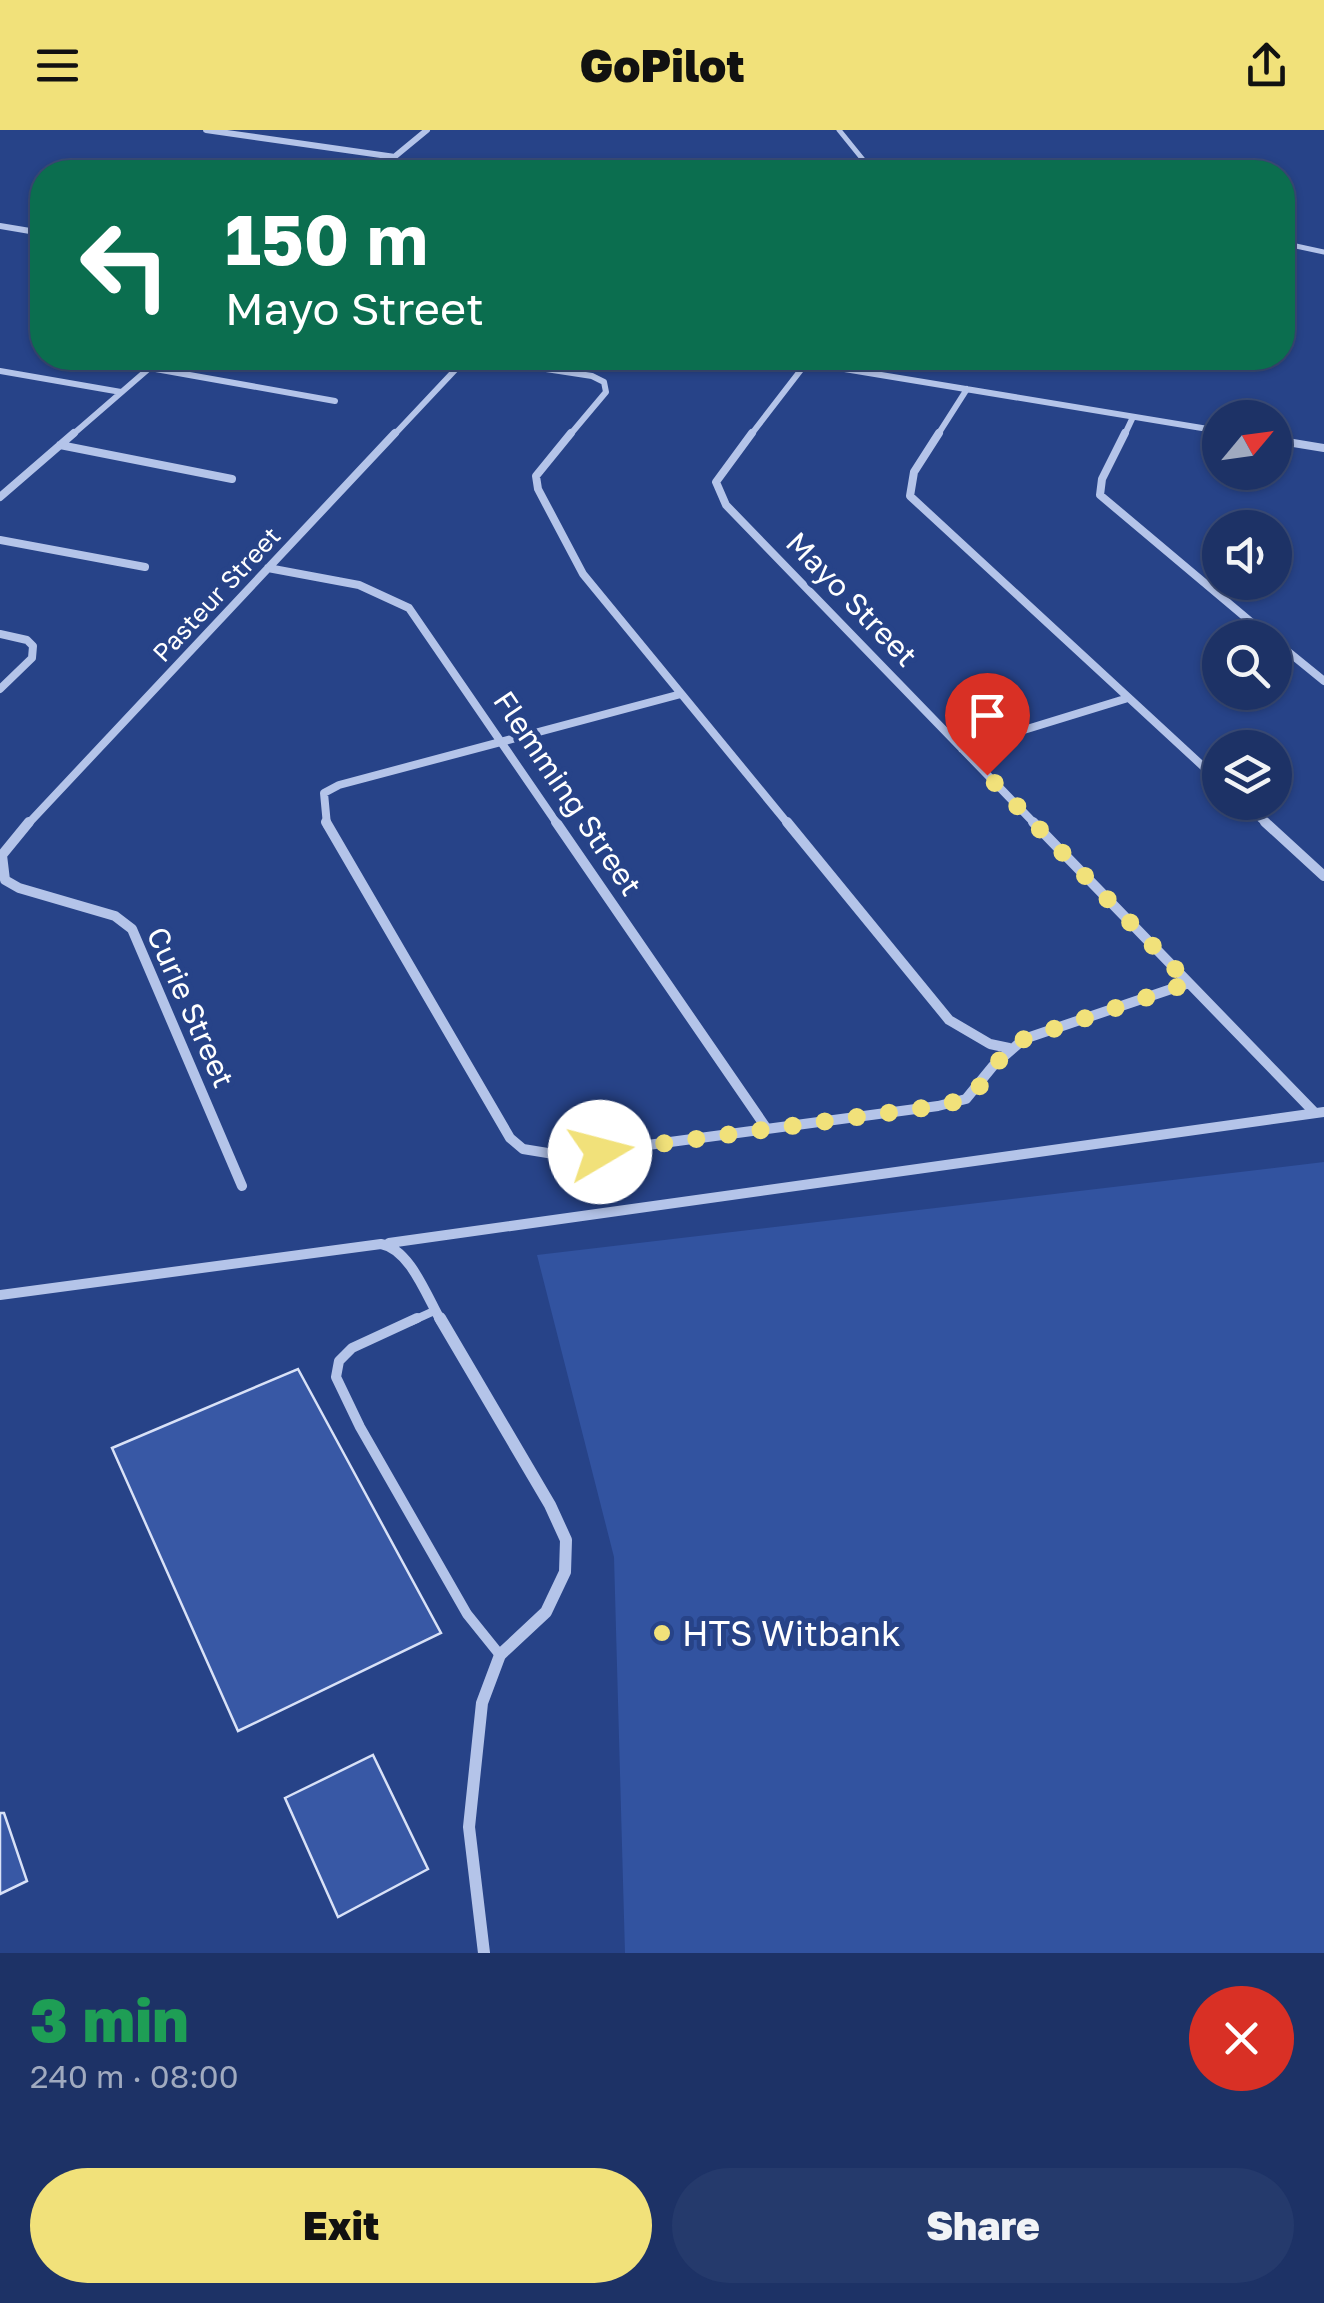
<!DOCTYPE html>
<meta charset="utf-8">
<style>
:root{--surface:#1d3266;--page:#253a6c;--text:#f1f3f6;--muted:#a0aabf;--line:#3b4d7a;--accent:#f1e17a}
body{margin:0;font-family:"Golos Text",sans-serif;background:var(--page);color:var(--text);height:100vh;display:flex;flex-direction:column;font-size:38px;white-space:nowrap}
*{box-sizing:border-box;margin:0}
p{font-size:32px;color:var(--muted)}
.icon{flex:none;width:55px;height:55px;fill:none;stroke:currentColor;stroke-width:2;stroke-linecap:round;stroke-linejoin:round}
.map{position:relative;height:1823px;overflow:hidden}
.side{display:flex;flex-direction:column;background:var(--surface);flex:1}
.side>*{flex:none}
.hud{position:absolute;left:30px;top:30px;width:1265px;height:210px;border-radius:40px;box-shadow:0 2px 8px #0004,0 0 0 2px var(--line);background:#0b6e4f;color:#fff;overflow:hidden}
.needle{width:65px;rotate:61deg}
.buttons{position:absolute;left:1202px;top:270px;display:grid;gap:20px}
.buttons a{display:grid;place-items:center;width:90px;height:90px;border-radius:50%;background:var(--surface);box-shadow:0 2px 8px #0004,0 0 0 2px var(--line);font-size:50px}
.pin{position:absolute;display:grid;place-items:center;width:85px;height:85px;color:#fff;margin:-102px -42px;border-radius:50% 50% 50% 0;rotate:-45deg;box-shadow:0 0 10px #0007}
.pin .icon{rotate:45deg}
.me{position:absolute;width:110px;margin:-55px;rotate:82deg;stroke-linejoin:round;filter:drop-shadow(0 0 8px #0008)}
.turn{display:flex;align-items:center;gap:35px;height:210px;padding:0 30px;font-size:45px}
.turn .icon{width:130px;height:130px;stroke-width:2.5}
.turn b{display:block;font-size:70px;line-height:85px}
.round{display:grid;place-items:center;flex:none;width:105px;height:105px;border-radius:52px;background:var(--page)}
.headline{display:flex;align-items:center;justify-content:space-between;height:170px;padding:0 30px}
h1{font-size:60px;font-weight:800;line-height:75px;color:#1e9e55}
.button{display:flex;gap:20px;margin-top:auto;padding:20px 30px}
.button a{flex:1;height:115px;border-radius:60px;background:var(--accent);color:#111;font-size:40px;font-weight:800;line-height:115px;text-align:center}
.button a+a{background:var(--page);color:var(--text)}
header{display:flex;justify-content:space-between;align-items:center;height:130px;padding:0 30px;background:var(--accent);color:#111;font-size:45px;font-weight:800}
.map>svg:first-child{display:block}
.green{fill:#3253a0}
.building{fill:#3858a5;stroke:#d8e1f7;stroke-width:2.5}
.lines{fill:none;stroke-linecap:round;stroke-linejoin:round}
.lane-far2{stroke:#b4c4e9;stroke-width:5}
.lane-far1{stroke:#b4c4e9;stroke-width:8}
.lane{stroke:#b4c4e9;stroke-width:10}
.street-far3{stroke:#b4c4e9;stroke-width:6}
.street-far2{stroke:#b4c4e9;stroke-width:8}
.street-far1{stroke:#b4c4e9;stroke-width:10}
.street{stroke:#b4c4e9;stroke-width:12}
.route{stroke:#f1e17a;stroke-width:18;stroke-dasharray:0 32.4}
.poi-dot{fill:#f1e17a;stroke:#274388;stroke-width:4}
.labels{text-anchor:middle;dominant-baseline:central;stroke-width:10;stroke-linejoin:round;paint-order:stroke}
.far-street-label{font-size:25px;fill:#fff;stroke:#274388}
.street-label{font-size:30px;fill:#fff;stroke:#274388}
.near-poi-label{font-size:35px;fill:#fff;stroke:#274388;text-anchor:start}
</style>
<header><svg class="icon" aria-label="menu" viewBox="0 0 24 24"><path d="M4 6h16M4 12h16M4 18h16"/></svg>GoPilot<svg class="icon" aria-label="share" viewBox="0 0 24 24"><path d="M12 15V3M7 8l5-5 5 5M5 13v7h14v-7"/></svg></header>
<div class="map">
<svg width="1324" height="1823" viewBox="0 0 1324 1823">
<rect width="100%" height="100%" fill="#274388"/>
<path class="green" d="M1324,1032V1823H625L614,1427L537,1125Z"/>
<path class="building" d="M298,1239L441,1503L238,1601L112,1318Z
M373,1625L428,1739L338,1787L285,1668Z
M0,1683H4L27,1751L0,1764Z"/>
<g class="lines">
<path class="lane-far2" d="M839,0L873,42
M1282,113L1324,122"/>
<path class="lane-far1" d="M412,1191L434,1181"/>
<path class="lane" d="M417,1188L352,1218L339,1231L336,1247L360,1297L467,1484L500,1525"/>
<path class="street-far3" d="M206,0L395,27
M376,42L427,0
M0,96L42,103
M344,228L360,230
M778,228L1220,301
M150,238L335,271
M0,241L121,262
M71,306L161,228
M393,306L456,239L474,228L592,246L604,252L606,262L569,306
M750,306L807,232
M937,306L967,259
M1124,306L1133,287"/>
<path class="street-far2" d="M571,303L536,346L538,359L583,444L789,695
M752,303L716,352L726,375L1036,695
M939,303L914,342L910,366L1220,652
M1125,303L1102,349L1100,365L1270,508
M1275,310L1324,318
M60,315L232,349
M0,367L74,303
M0,410L145,437
M268,438L359,455L409,478L558,695
M0,504L27,510L33,516L32,528L0,559
M1275,511L1324,551
M962,619L1128,568
M1243,672L1268,695
M27,695L395,303
M327,695L324,663L339,655L681,564"/>
<path class="street-far1" d="M29,692L2,725L5,750L19,758L115,786L132,799L242,1056
M326,692L510,1008L523,1019L566,1026L938,976L966,969L993,936L1024,909L1189,853
M556,692L767,999
M787,692L949,890L990,914L1009,918
M1033,692L1315,983
M1265,692L1324,746
M389,1113L1324,982
M0,1165L381,1114C410,1119 427,1167 441,1191"/>
<path class="street" d="M440,1188L550,1375L566,1410L565,1442L546,1482L500,1525L482,1573L469,1697L484,1823"/>
</g>
<g class="lines">
<path class="route" d="M600,1022L938,976L966,969L982,954L993,936L1024,909L1189,853L987,645"/>
</g>
<circle class="poi-dot" cx="662" cy="1503" r="10"/>
<g class="labels">
<g class="far-street-label">
<text transform="translate(216 464) rotate(-47)">Pasteur Street</text>
</g>
<g class="street-label">
<text transform="translate(852 469) rotate(46)">Mayo Street</text>
<text transform="translate(568 663) rotate(56)">Flemming Street</text>
<text transform="translate(191 877) rotate(66)">Curie Street</text>
</g>
<g class="near-poi-label">
<text x="682" y="1503">HTS Witbank</text>
</g>
</g>
</svg>
<div class="buttons">
<a><svg class="needle" viewBox="-14 -14 28 28"><path d="M0-13l5 13h-10z" fill="#e53935"/><path d="M0 13l5-13h-10z" fill="#a0aabf"/></svg></a>
<a><svg class="icon" aria-label="sound" viewBox="0 0 24 24"><path d="M4 9h4l5-4v14l-5-4H4zM17 9q2 3 0 6"/></svg></a>
<a><svg class="icon" aria-label="search" viewBox="0 0 24 24"><circle cx="10" cy="10" r="6"/><path d="M15 15l6 6"/></svg></a>
<a><svg class="icon" aria-label="layers" viewBox="0 0 24 24"><path d="M12 4l9 5-9 5-9-5zM3 14l9 5 9-5"/></svg></a>
</div>
<div class="pin" style="left:987px;top:645px;background:#d93025"><svg class="icon" aria-label="arrive" viewBox="0 0 24 24"><path d="M6 21V4h12l-3 4 3 4H6"/></svg></div>
<svg class="me" style="left:600px;top:1022px" viewBox="-20 -20 40 40"><circle r="19" fill="#fff"/><path d="M0-13L10 11 0 6-10 11z" fill="#f1e17a"/></svg>
<div class="hud">
<div class="turn"><svg class="icon" aria-label="left" viewBox="0 0 24 24"><path d="M17 20v-9H6M10 6l-5 5 5 5"/></svg><div><b>150 m</b>Mayo Street</div></div>
</div>
</div>
<section class="side">
<div class="headline"><div><h1>3 min</h1><p>240 m · 08:00</p></div><a class="round" style="background:#d93025;color:#fff"><svg class="icon" aria-label="close" viewBox="0 0 24 24"><path d="M6 6l12 12M18 6L6 18"/></svg></a></div>
<div class="button"><a>Exit</a><a>Share</a></div>
</section>
